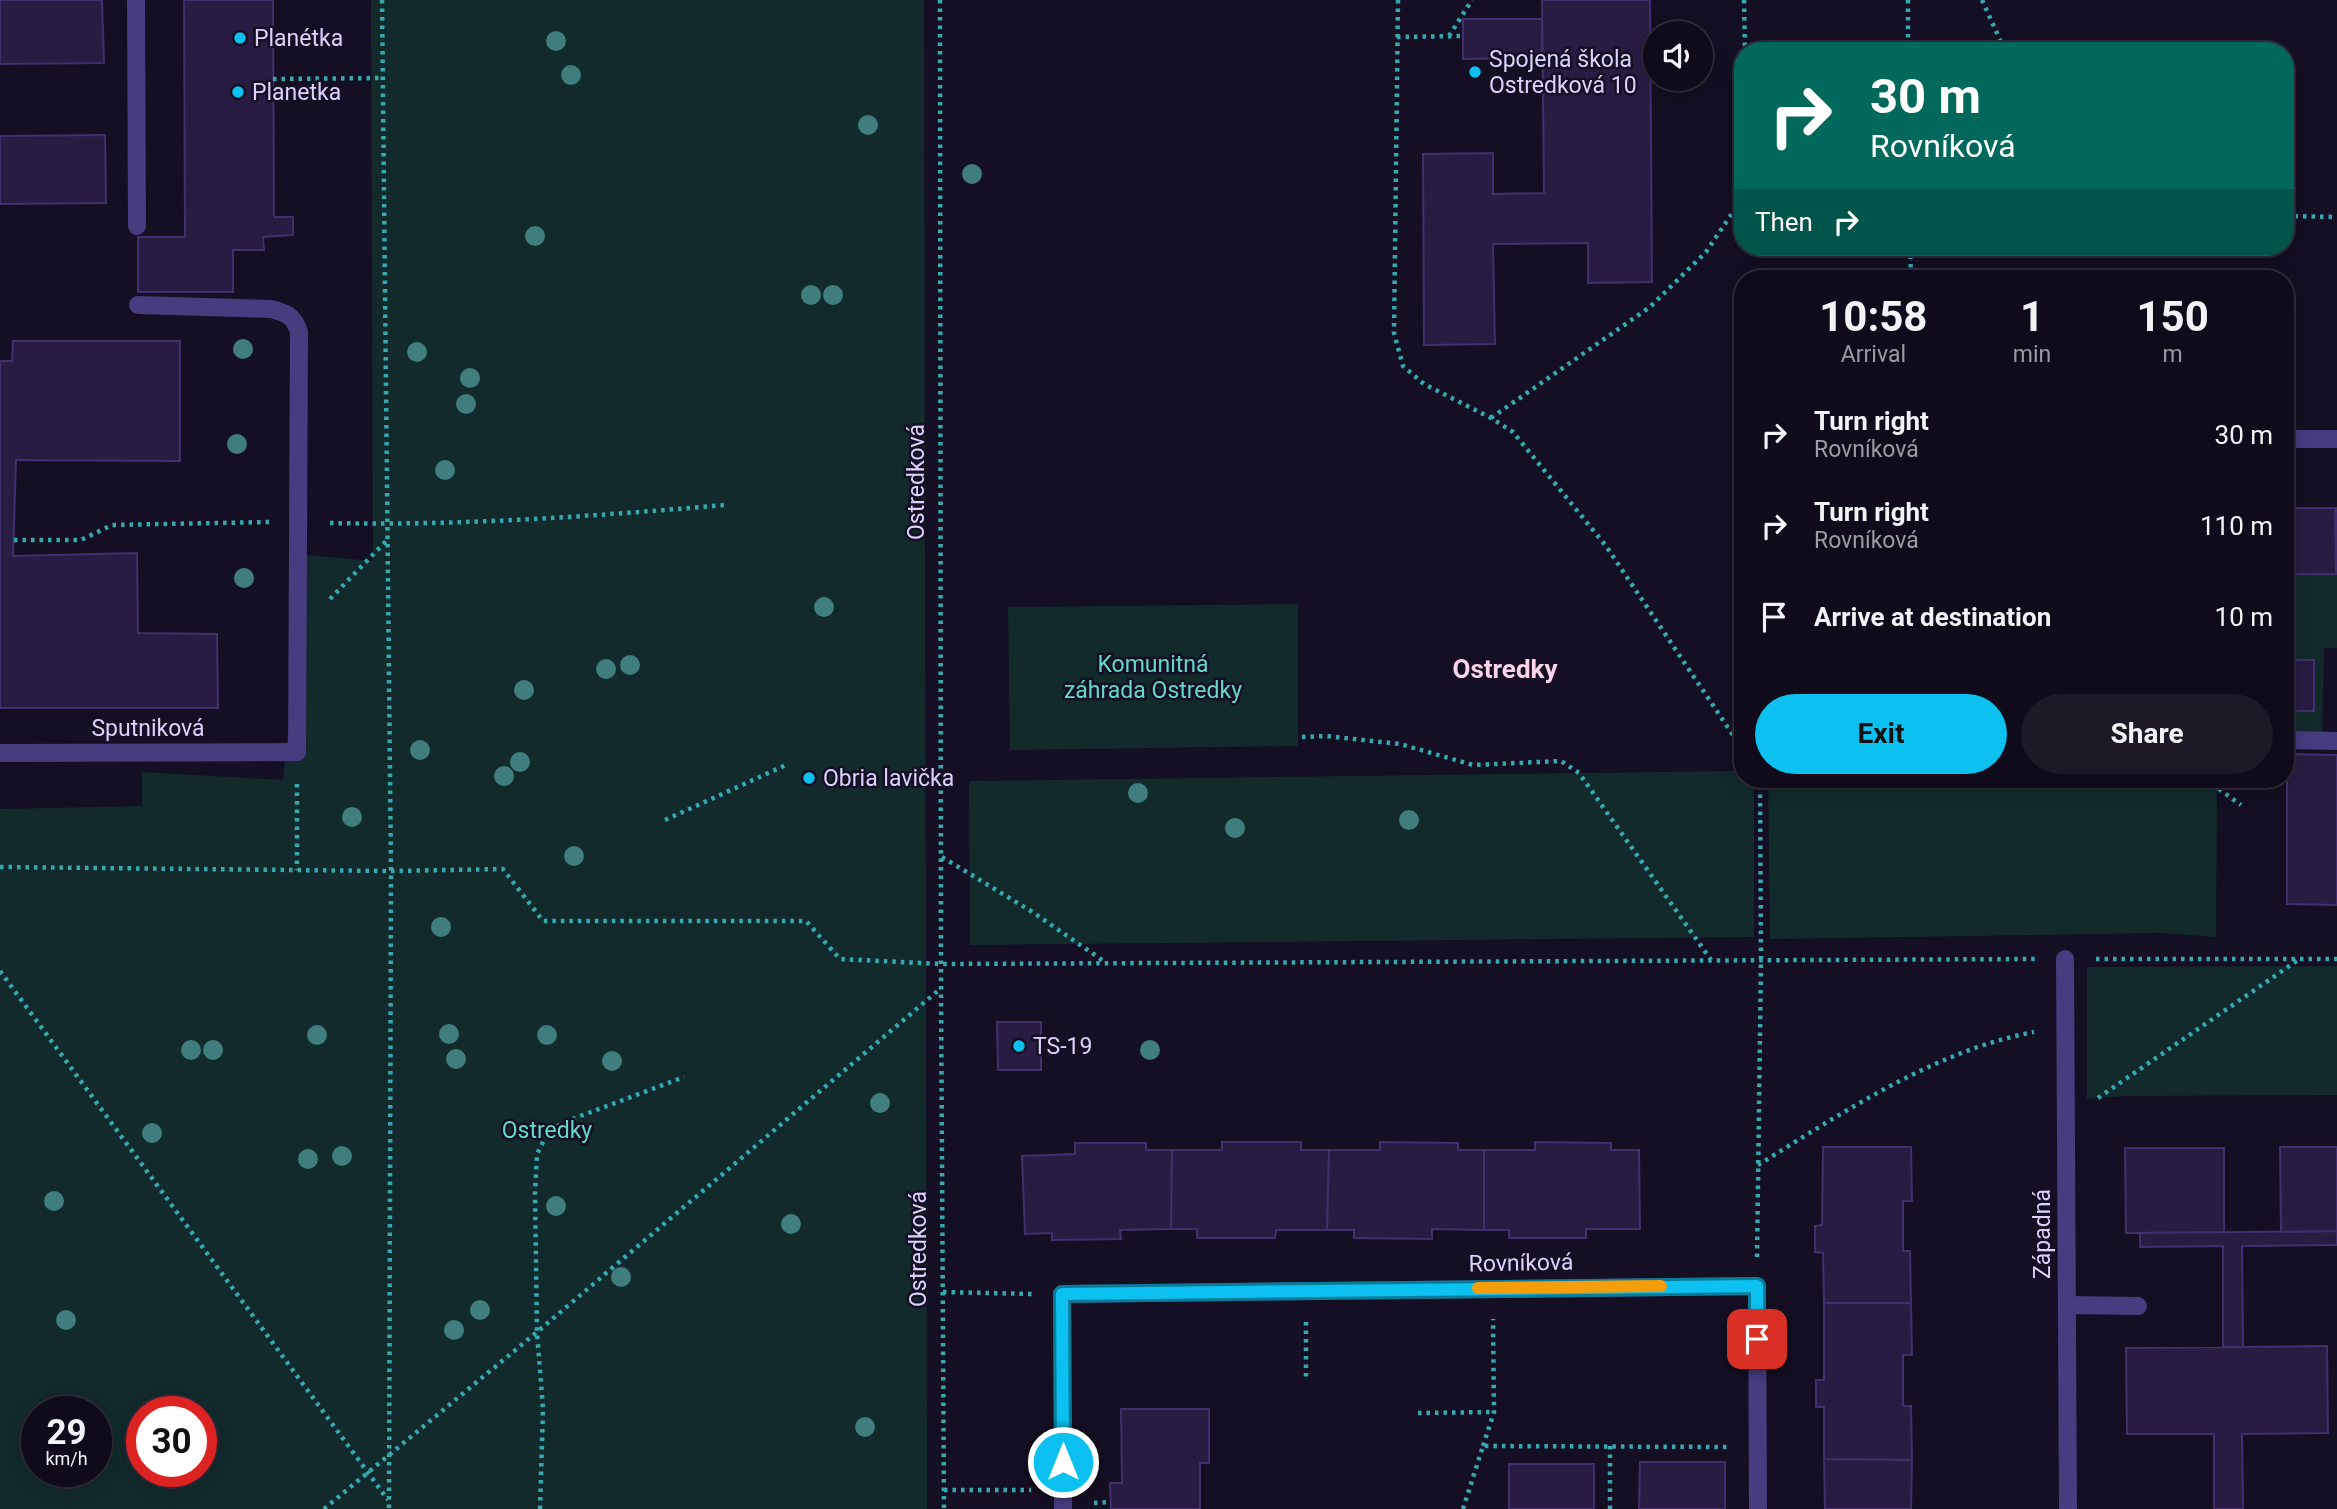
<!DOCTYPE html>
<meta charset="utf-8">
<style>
:root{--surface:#0f0b1a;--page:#1d1927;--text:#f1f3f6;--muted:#9b9ba2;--line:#2f2b39;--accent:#0cc0ef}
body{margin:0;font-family:Roboto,sans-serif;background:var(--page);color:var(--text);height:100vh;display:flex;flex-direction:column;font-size:26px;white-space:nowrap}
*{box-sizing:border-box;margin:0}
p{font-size:23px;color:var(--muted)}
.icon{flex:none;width:38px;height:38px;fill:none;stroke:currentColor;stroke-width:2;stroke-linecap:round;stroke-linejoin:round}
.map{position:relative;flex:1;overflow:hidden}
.panel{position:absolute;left:1734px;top:270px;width:560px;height:518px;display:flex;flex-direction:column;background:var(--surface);border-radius:28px;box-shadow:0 4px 18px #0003,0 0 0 2px var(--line)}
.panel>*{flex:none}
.guide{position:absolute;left:1734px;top:42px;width:560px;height:214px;border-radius:28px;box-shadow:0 4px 18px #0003,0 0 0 2px var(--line);background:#00695c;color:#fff;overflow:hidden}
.controls{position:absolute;left:1643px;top:21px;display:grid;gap:14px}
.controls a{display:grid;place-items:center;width:70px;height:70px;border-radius:50%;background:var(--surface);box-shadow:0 4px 18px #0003,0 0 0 2px var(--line);font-size:35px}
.speed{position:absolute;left:21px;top:1396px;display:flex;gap:14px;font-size:35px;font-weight:700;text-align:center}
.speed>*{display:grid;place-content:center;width:91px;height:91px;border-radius:50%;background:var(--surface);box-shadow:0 4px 18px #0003,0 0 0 2px var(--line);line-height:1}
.speed small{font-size:18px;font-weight:400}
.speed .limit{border:10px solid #d22;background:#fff;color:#111}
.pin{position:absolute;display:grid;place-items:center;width:60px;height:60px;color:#fff;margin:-30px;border-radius:14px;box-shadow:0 4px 10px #0006}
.me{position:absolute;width:77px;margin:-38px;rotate:0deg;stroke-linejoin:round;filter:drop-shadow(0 0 5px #0008)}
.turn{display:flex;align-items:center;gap:24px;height:147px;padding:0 21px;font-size:32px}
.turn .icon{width:91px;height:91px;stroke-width:2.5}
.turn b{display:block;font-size:49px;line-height:60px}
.then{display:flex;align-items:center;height:66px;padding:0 21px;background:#0003;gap:14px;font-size:26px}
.eta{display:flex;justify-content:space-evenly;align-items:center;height:119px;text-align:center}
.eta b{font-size:42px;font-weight:700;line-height:49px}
.button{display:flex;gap:14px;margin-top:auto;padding:14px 21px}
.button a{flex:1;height:80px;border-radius:42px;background:var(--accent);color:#111;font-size:28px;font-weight:700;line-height:80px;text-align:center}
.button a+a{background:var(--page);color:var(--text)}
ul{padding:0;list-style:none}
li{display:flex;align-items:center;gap:21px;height:91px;padding:0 21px}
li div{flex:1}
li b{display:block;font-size:26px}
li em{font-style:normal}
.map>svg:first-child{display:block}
.green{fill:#122a2c;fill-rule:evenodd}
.building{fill:#281c42;stroke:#422f6d;stroke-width:2}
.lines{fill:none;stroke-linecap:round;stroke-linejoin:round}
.path{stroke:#35a9ae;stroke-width:4.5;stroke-dasharray:3.5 5;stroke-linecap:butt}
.lane{stroke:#463c7f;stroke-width:18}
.street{stroke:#463c7f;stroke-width:18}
.tree{fill:#3f7e7d}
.route-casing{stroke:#087d9b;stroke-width:18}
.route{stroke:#0cc0ef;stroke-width:12}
.slow{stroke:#f59e0b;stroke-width:12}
.poi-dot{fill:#0cc0ef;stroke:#140f22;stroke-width:2.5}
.labels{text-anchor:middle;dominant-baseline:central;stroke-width:5;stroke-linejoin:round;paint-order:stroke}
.poi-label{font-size:23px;fill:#dcd2fd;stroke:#140f22;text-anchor:start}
.street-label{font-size:23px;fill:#dcd2fd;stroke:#140f22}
.park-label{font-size:23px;fill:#62d9c8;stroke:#140f22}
.quarter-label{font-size:26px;font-weight:bold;fill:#fdd4ea;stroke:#140f22}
</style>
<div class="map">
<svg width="2337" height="1509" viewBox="0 0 2337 1509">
<rect width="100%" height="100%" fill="#140f22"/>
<path class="green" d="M371,0H924L927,1509H0V809L142,806V772L283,780L307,555L373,561ZM37,1412H96V1472H37ZM142,1412H201V1472H142Z
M2286,574H2337V648H2324L2322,733L2286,731Z
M1298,604V746L1010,750L1008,607Z
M1743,771V779H1754V937L970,945L969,781Z
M1768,779H2217L2216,937L2161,933L1770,939Z
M2337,966V1095L2124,1096L2087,1099V967Z"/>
<path class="building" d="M0,0H102L104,63L0,64Z
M184,0H273L274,217H293V235L263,237L264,250H233V292H138V237H185Z
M1542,0H1650L1652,282L1588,283V243L1493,244L1495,344L1424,345L1423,154L1493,153V194L1544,193Z
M1463,19H1542V58L1463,59Z
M105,135L106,203L0,204V136Z
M13,341H180V461L16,460L13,556L137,553L138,633L217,634L218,708H0V361H12Z
M2286,508H2335L2336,574H2286Z
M2335,508H2337V574H2336Z
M2286,660H2314V711H2286Z
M2287,754L2337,755V905L2287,904Z
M997,1022H1041V1070H998Z
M1222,1142H1301V1150H1329L1327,1230H1276L1275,1238H1197V1229H1171L1172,1150H1222Z
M1380,1142L1458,1143V1150H1484V1230L1432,1229V1239L1354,1238V1230H1327L1329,1150H1380Z
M1535,1142L1611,1143V1150H1639L1640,1229H1586V1238H1509V1230H1484V1150H1535Z
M1075,1143H1146V1150H1172L1171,1229L1120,1230L1121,1239L1052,1240V1233L1025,1234L1022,1156L1075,1154Z
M1823,1147H1911L1912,1201H1903V1251H1910L1911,1303H1824L1823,1253L1815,1252V1226L1822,1225Z
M2280,1147H2337V1231L2281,1232Z
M2125,1148H2224V1232L2126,1233Z
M2337,1231V1245L2242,1246L2243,1347H2223V1246L2140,1247V1233Z
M1824,1303H1911L1912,1355H1903V1406H1911L1912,1460L1824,1459V1407H1816V1380H1824Z
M2327,1346L2328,1433L2242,1434L2243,1509H2214V1434H2127L2126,1348Z
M1121,1409H1209V1463H1200V1509H1111L1110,1483H1122Z
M1824,1459L1912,1460L1911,1509H1825Z
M1640,1462H1725V1509H1639Z
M1509,1464H1594V1509H1509Z"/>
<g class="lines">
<path class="path" d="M382,0L391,871L389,1509
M940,0L941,989L944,1509
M1398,0L1394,333L1403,366L1424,384L1491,418L1513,432L1606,546L1743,750
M1744,0L1745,51
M1908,0V51
M1982,0L2005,51
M1449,36L1472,0
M1397,37L1463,36
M273,79L383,78
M2286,216L2337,217
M1910,247L1911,278
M1491,418L1650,307L1706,252L1743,197
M330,523C463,526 594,516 725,505
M14,540H81L112,525L269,522
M330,599L387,540
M1302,737L1326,736L1400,744L1473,765L1561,761L1579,773L1711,960
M2205,779L2241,805
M297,784V870
M665,820L786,765
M942,857L1034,913L1105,962
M0,867L391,871L503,869L543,921H806L840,959L941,964L2035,959
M2096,959H2337
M0,971L388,1500
M2098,1098L2298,960
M1758,1165C1842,1113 1936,1050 2034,1032
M1757,1257L1761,961L1760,779
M943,1292L1033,1294
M1306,1322V1377
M1418,1413L1494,1412
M1483,1446L1494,1412L1493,1319
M1610,1446V1509
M944,1490H1031
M1094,1503L1111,1502
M324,1509L537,1332L940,989
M540,1509L543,1409L537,1332L535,1194L537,1154L549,1130L575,1118L684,1077
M1463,1509L1483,1446L1728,1447"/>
<path class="lane" d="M136,0L137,226
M138,305L271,309C287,313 294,316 299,332L297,752
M2067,1305L2138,1306"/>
<path class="street" d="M2286,439H2337
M2286,740L2337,741
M0,753L297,752
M2065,959L2068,1509
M1063,1509L1062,1294L1757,1286L1758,1509"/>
</g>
<g class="tree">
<circle cx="556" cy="41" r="10"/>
<circle cx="571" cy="75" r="10"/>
<circle cx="868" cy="125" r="10"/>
<circle cx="972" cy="174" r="10"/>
<circle cx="535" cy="236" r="10"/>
<circle cx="811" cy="295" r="10"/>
<circle cx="833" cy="295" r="10"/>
<circle cx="243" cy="349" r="10"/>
<circle cx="417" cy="352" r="10"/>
<circle cx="470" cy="378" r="10"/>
<circle cx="466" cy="404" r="10"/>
<circle cx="237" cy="444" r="10"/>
<circle cx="445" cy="470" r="10"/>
<circle cx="244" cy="578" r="10"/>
<circle cx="824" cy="607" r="10"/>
<circle cx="630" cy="665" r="10"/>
<circle cx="606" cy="669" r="10"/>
<circle cx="524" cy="690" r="10"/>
<circle cx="420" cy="750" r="10"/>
<circle cx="520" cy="762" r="10"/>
<circle cx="504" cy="776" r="10"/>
<circle cx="1138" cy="793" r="10"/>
<circle cx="352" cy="817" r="10"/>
<circle cx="1409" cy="820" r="10"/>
<circle cx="1235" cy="828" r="10"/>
<circle cx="574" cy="856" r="10"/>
<circle cx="441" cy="927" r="10"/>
<circle cx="449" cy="1034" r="10"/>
<circle cx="317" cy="1035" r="10"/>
<circle cx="547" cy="1035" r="10"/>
<circle cx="191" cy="1050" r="10"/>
<circle cx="213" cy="1050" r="10"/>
<circle cx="1150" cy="1050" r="10"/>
<circle cx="456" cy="1059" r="10"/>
<circle cx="612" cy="1061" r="10"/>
<circle cx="880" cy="1103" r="10"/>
<circle cx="152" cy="1133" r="10"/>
<circle cx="342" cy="1156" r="10"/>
<circle cx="308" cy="1159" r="10"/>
<circle cx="54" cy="1201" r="10"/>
<circle cx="556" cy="1206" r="10"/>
<circle cx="791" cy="1224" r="10"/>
<circle cx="621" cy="1277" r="10"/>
<circle cx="480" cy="1310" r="10"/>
<circle cx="66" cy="1320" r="10"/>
<circle cx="454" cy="1330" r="10"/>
<circle cx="865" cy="1427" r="10"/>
</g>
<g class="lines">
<g class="route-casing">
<path id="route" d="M1063,1462L1062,1294L1757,1286V1339"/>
</g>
<use href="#route" class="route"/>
<path class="slow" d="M1478,1288L1661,1286"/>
</g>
<g class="poi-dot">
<circle cx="240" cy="38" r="7"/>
<circle cx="1475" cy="72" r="7"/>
<circle cx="238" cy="92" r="7"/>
<circle cx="809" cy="778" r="7"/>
<circle cx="1019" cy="1046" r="7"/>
</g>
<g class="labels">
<g class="poi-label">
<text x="254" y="38">Planétka</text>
<text x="1489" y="59">Spojená škola<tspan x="1489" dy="26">Ostredková 10</tspan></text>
<text x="252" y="92">Planetka</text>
<text x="823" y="778">Obria lavička</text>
<text x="1033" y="1046">TS-19</text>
</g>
<g class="street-label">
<text transform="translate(916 482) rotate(-90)">Ostredková</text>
<text x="148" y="728">Sputniková</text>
<text transform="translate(2042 1234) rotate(-90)">Západná</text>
<text transform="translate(918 1249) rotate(-90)">Ostredková</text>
<text transform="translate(1521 1263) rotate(-1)">Rovníková</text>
</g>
<g class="park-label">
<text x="1153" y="664">Komunitná<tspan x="1153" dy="26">záhrada Ostredky</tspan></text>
<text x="547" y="1130">Ostredky</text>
</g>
<g class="quarter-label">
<text x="1505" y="669">Ostredky</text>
</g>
</g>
</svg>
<div class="controls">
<a><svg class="icon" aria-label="sound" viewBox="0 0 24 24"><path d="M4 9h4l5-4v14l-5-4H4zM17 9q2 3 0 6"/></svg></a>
</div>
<div class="speed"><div>29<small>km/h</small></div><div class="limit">30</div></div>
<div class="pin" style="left:1757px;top:1339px;background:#d93025"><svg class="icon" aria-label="arrive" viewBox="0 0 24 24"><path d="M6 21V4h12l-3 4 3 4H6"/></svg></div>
<svg class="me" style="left:1063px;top:1462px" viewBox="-20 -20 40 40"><circle r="17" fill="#0cc0ef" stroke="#fff" stroke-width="3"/><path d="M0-11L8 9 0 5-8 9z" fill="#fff"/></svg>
<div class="guide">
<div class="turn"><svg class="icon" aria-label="right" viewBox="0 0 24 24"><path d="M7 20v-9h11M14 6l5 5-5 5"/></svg><div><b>30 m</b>Rovníková</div></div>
<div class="then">Then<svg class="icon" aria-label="right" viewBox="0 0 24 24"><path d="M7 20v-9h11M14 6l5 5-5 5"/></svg></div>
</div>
<section class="panel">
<div class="eta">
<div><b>10:58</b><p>Arrival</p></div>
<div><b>1</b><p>min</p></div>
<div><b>150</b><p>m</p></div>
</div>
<ul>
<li><svg class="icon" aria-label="right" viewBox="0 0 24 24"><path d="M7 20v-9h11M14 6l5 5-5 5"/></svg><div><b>Turn right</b><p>Rovníková</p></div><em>30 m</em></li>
<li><svg class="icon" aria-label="right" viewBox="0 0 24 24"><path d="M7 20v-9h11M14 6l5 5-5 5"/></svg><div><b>Turn right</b><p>Rovníková</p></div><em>110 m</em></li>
<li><svg class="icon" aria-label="arrive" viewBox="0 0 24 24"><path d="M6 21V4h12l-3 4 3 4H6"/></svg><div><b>Arrive at destination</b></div><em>10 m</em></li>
</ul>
<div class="button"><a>Exit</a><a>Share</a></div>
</section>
</div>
